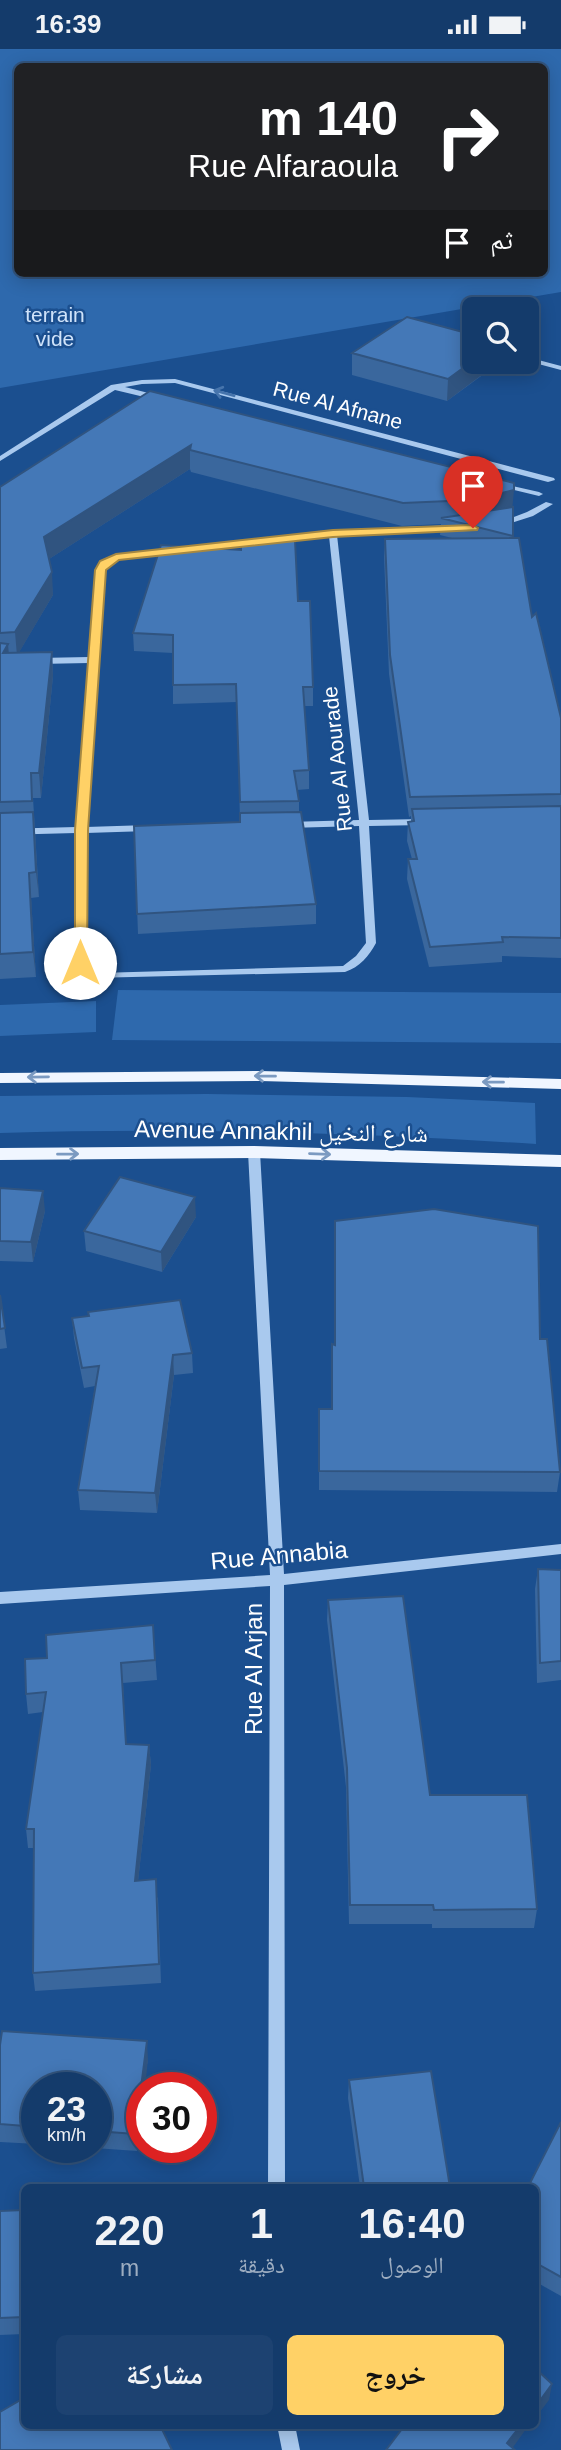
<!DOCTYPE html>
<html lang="ar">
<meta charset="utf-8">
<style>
:root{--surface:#143b6b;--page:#1d4271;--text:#f1f3f6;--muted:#9dadc1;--line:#33557e;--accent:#ffd166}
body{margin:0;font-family:Helvetica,"Noto Naskh Arabic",sans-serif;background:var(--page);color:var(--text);direction:rtl;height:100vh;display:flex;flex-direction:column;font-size:26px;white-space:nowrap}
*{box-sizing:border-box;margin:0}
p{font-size:23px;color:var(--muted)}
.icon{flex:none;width:38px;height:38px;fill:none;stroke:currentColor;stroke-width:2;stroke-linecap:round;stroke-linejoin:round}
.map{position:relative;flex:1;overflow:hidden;direction:ltr}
.details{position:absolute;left:21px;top:2135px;width:518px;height:245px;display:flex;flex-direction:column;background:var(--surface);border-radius:10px;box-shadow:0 4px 18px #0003,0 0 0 2px var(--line);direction:rtl}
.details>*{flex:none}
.hud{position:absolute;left:14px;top:14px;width:534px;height:214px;border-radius:10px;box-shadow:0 4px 18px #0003,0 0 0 2px var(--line);direction:rtl;background:#202124;color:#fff;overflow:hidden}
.tools{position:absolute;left:462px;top:248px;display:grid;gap:14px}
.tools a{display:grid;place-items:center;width:77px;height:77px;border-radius:10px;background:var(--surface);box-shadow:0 4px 18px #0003,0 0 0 2px var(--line);font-size:35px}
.speed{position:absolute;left:21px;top:2023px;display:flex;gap:14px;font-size:35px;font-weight:700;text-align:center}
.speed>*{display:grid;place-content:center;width:91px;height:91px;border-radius:50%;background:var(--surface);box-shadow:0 4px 18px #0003,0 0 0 2px var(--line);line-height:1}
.speed small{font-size:18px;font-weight:400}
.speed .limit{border:10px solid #d22;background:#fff;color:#111}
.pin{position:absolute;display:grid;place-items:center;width:60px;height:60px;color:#fff;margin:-72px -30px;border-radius:50% 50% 50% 0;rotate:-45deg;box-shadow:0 0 7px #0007}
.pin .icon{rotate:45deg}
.me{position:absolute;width:77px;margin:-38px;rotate:0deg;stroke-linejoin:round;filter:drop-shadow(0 0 5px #0008)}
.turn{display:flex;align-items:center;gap:24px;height:147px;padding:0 35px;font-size:32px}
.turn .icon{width:91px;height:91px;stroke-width:2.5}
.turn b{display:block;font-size:49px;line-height:60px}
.then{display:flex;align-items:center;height:66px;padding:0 35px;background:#0003;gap:14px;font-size:26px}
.eta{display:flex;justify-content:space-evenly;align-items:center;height:119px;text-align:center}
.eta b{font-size:42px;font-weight:700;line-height:49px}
.button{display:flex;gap:14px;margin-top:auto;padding:14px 35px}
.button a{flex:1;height:80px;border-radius:10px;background:var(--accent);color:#111;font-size:28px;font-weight:700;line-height:80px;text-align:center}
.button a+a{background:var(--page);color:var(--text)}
.status{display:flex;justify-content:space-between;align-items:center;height:49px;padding:0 35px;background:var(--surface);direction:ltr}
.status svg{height:19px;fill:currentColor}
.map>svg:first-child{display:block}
.green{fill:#2e69ad;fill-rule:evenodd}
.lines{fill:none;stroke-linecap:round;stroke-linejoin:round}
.minor{fill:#a9c9ee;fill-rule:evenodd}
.major{fill:#f0f6ff;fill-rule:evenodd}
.wall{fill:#3a679d}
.shaded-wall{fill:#305480}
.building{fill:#4478b7;stroke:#305480;stroke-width:2}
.oneway{stroke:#4674ac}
.oneway2{stroke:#7b9ac1}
.route{fill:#ffd166;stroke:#a68842;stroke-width:2}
.labels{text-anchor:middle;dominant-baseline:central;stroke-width:5;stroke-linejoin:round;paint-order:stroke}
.far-park-label{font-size:21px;fill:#cfe3fa;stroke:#1b4f8f}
.far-street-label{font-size:21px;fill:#fff;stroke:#1b4f8f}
.street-label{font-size:24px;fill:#fff;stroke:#1b4f8f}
</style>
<div class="status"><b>16:39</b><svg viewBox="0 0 49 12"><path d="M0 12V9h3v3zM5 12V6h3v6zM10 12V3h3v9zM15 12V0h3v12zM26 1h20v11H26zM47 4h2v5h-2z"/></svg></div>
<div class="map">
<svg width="561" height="2401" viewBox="0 0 561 2401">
<rect width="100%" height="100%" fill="#1b4f8f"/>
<path class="green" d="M0,0H561V243L0,339ZM18,18H544V224H18Z
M118,941L561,944V994L112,991Z
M96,952V983L0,987V956Z
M207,1045L407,1048L535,1054L536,1095C358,1084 179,1078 0,1084V1047Z"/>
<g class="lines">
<path class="minor" d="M527,308L561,317V321L527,312Z
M175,330L554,429L555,431L548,433L175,334L142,335L125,338L164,348V352H161L115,341L0,412V407L111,336L142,331Z
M495,433L539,443L543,445L539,447L498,437H495Z
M546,453L553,455L533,467L499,478L495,475L527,463Z
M456,476L460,479L459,481L337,486L369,771L424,770L429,773L424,776L369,777L376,894C369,907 360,918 345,923L91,929L75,914L76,784L0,786V780L76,778L89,614L38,615L33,612L38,609L89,608L97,519L106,509L116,505L333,481ZM329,487L359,771L288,773L283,776L288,779L359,777L366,894L356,907L343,917L98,924L85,913L86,784L148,782L153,779L148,776L86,778L104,521L112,513L118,510Z
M254,1099L260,1103L284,1525L561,1495V1505L284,1536L285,2138H268L270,1537L0,1555V1543L270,1526L248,1103Z
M277,2376H295L300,2401H282Z"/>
<path class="major" d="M260,1022L561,1030V1040L260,1032L0,1034V1024Z
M254,1097L561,1106V1118L254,1109L0,1111V1099Z"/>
</g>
<path class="wall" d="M352,304L499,314L447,352L352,326Z
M150,342L513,458V489L532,568L561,669V909L502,907V913L429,918L407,830L408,810H412L407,792L408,773L411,772V767L409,768L389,625L384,508L385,490L452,489L440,486L441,475L402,477L191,423L190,420L49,510L53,546L19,603H52L53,627L41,749H33L39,848L31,849L36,928L0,930V438Z
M298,552L313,638V657H304L309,721V740L297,741L299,752V763L316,855V875L138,885L134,777L240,773L237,653L173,655V604L134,602L133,584Z
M0,1139L45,1162L33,1213L0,1212Z
M196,1168L162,1223L86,1202L84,1182Z
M335,1172L540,1290L560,1423L557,1443L319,1441V1360H332L335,1296Z
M0,1246L7,1299L0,1300Z
M72,1269L192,1304L193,1324L174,1326L157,1464L80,1461L78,1441L95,1337L84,1339L74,1289Z
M538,1520L561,1521V1631L537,1634L535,1540Z
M328,1551L430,1746L537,1860L534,1879H432V1875H349L346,1738L327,1571Z
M153,1576L157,1631L123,1634L126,1695L149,1696L151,1716L138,1832L158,1849L161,1934L35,1942L33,1924V1799H28L26,1780L43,1663L28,1665L26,1645L47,1609Z
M0,1996L148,2011L142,2039V2061L137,2102L80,2098H96V2039H37V2095L0,2093Z
M349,2031L450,2138H360L348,2049Z
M561,2073V2247L536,2233V2138Z
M24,2161V2285L0,2286V2162Z"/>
<path class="shaded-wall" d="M474,311V313H499L447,352L448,330Z
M191,396L190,401V420L46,512L44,488Z
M514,441L512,463L471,473L472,451Z
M52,523L53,546L17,607L15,583Z
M8,595L10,618L3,604Z
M52,603L53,627L41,749L39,724Z
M33,763L35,788L39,848L36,823Z
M29,824L31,849L36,928L33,903Z
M43,1142L45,1162L33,1213L31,1193Z
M195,1148L196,1168L162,1223L161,1203Z
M173,1306L174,1326L157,1464L155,1444Z
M149,1696L151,1716L136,1851L135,1832Z
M147,1992L148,2011L145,2039H142V2061L137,2102L135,2085Z
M552,2335L549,2351L536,2368V2357Z
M521,2376H529L511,2401L507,2394Z"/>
<path class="building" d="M407,268L474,286V311L448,330L352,304Z
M150,342L514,434V441L472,451L403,454L190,401L191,396L44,488L52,523L15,583L0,584V438Z
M513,458V487L441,469Z
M519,489L532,568L536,564L561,669V745L410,748L390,606L385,490Z
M241,491H295L298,552H310L313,638H303L309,721L294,722L299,752L240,753L236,635L173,636V586L133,584L161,496L241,501Z
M0,594L8,595L3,604L52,603L39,724H31L32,752L0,753Z
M561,757V889L502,888L503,893L430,898L408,810H417L408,773L414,772L412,760Z
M33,763L36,823L29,824L33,903L0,905V764Z
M301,763L316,855L137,865L134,777L240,773V764Z
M120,1128L195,1148L161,1203L84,1182Z
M0,1139L43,1142L31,1193L0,1192Z
M434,1160L538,1177L540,1290H547L560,1423L319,1422V1360H332V1295L335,1296V1172Z
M0,1246L5,1279L0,1280Z
M180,1251L192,1304L173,1306L155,1444L78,1441L99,1317L82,1319L72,1269L89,1267L88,1263Z
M538,1520L561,1521V1612L540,1614Z
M403,1547L430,1746H527L537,1860L434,1861L433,1856H350L347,1719L328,1551Z
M153,1576L155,1611L121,1614L126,1695L149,1696L135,1832L156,1830L159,1915L33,1924L34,1780H26L46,1643L26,1645L25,1610L47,1609L46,1586Z
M2,1982L147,1992L135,2085L96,2082V2039H37V2078L0,2075V1996Z
M431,2022L450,2138H364L349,2031Z
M561,2073V2228L536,2214V2138H528Z
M24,2161V2268L0,2269V2162Z
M536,2320L552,2335L536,2357Z
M24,2349V2376H160L172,2401H0V2363Z
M405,2376H521L507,2394L515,2401H386Z"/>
<defs><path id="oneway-shaft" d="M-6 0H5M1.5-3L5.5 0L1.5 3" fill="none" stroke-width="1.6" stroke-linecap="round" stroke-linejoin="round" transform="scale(1.75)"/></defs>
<use class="oneway" href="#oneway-shaft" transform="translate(224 344) rotate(-165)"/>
<g class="oneway2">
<use href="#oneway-shaft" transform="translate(265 1027) rotate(-179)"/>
<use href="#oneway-shaft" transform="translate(38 1028) rotate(179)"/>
<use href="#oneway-shaft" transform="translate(493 1033) rotate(-179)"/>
<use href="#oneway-shaft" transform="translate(68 1105) rotate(-1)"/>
<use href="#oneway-shaft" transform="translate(320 1105) rotate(2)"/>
</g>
<path class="route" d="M473,476L478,479L477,481L333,488L119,511L106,521L88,781L87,914L80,919L75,917V781L95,521L100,512L116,505L333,481Z"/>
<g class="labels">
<g class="far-park-label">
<text x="55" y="265">terrain<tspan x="55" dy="24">vide</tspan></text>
</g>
<g class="far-street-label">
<text transform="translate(338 356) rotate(15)">Rue Al Afnane</text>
<text transform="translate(337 710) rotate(-96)">Rue Al Aourade</text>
</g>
<g class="street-label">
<text transform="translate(281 1082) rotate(1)">Avenue Annakhil شارع النخيل</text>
<text transform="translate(279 1506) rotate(-5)">Rue Annabia</text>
<text transform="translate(253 1620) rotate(-90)">Rue Al Arjan</text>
</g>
</g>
</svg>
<div class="tools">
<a><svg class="icon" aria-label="search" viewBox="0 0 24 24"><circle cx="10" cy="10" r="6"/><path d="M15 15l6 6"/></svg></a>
</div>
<div class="speed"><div>23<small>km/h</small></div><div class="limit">30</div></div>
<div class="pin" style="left:473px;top:479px;background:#d93025"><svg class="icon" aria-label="arrive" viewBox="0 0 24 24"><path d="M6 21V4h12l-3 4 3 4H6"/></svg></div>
<svg class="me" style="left:80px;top:914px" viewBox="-20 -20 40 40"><circle r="19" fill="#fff"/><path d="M0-13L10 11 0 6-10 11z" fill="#ffd166"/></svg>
<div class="hud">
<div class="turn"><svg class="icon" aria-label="right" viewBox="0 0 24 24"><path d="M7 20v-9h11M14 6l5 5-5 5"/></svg><div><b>140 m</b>Rue Alfaraoula</div></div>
<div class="then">ثم<svg class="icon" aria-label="arrive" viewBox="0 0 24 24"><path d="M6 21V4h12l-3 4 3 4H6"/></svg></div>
</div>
<section class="details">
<div class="eta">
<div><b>16:40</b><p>الوصول</p></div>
<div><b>1</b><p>دقيقة</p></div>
<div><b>220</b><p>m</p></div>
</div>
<div class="button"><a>خروج</a><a>مشاركة</a></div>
</section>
</div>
